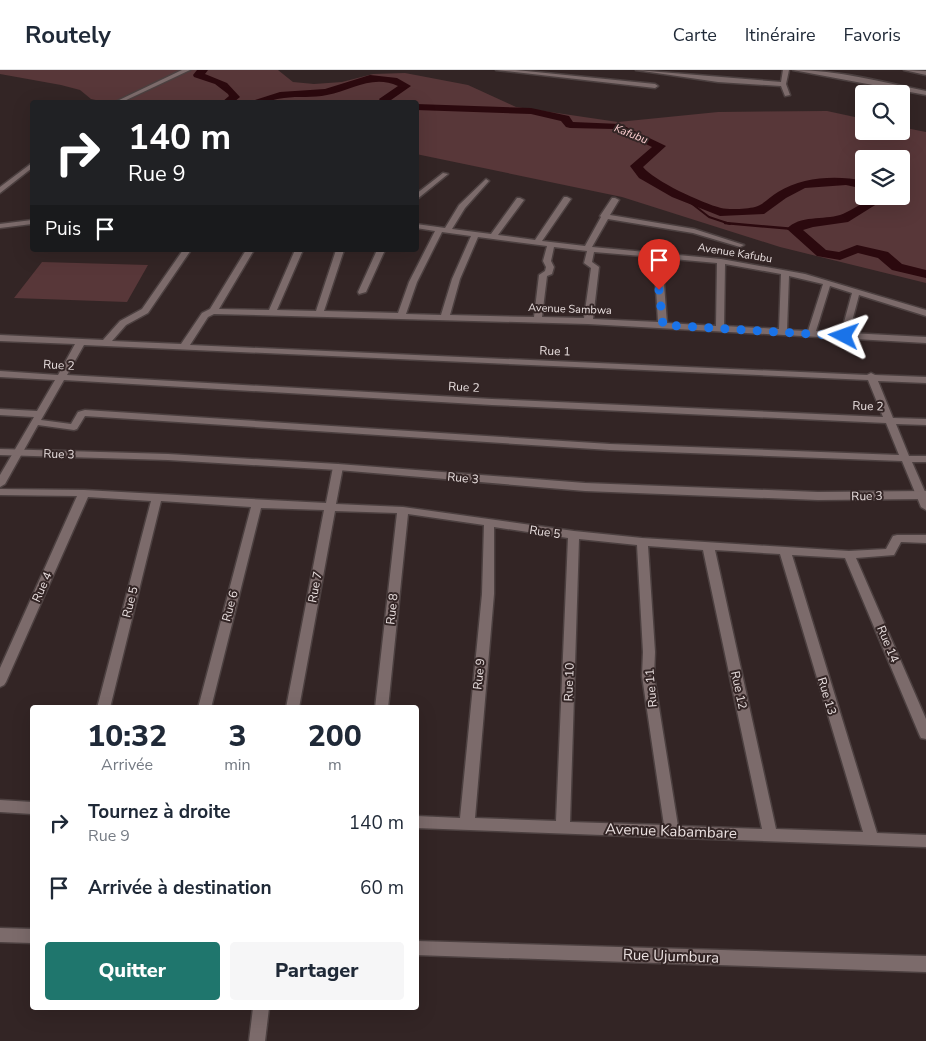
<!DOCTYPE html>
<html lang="fr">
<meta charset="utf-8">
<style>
:root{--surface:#fff;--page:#f6f6f7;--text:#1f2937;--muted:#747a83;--line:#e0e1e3;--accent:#1f766d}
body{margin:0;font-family:"Nunito Sans",sans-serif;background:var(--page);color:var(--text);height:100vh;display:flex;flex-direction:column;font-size:19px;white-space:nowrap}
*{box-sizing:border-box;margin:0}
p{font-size:16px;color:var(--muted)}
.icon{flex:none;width:28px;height:28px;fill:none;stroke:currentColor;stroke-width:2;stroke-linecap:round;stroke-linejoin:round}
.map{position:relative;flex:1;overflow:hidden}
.details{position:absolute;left:30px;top:635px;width:389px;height:305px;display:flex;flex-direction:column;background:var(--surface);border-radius:5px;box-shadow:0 5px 20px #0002}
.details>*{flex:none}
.banner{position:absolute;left:30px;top:30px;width:389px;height:152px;border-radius:5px;box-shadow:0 5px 20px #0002;background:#202124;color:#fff;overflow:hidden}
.buttons{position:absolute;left:855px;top:15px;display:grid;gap:10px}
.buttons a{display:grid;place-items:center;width:55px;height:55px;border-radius:5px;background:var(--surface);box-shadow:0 5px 20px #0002;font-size:25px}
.pin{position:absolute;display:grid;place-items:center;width:42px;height:42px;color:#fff;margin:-51px -21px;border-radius:50% 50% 50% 0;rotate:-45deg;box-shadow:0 0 5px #0007}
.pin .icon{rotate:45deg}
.me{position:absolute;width:55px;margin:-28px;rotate:274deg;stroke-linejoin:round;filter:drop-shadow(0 0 4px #0008)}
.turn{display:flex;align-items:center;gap:18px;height:105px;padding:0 15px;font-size:22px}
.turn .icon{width:65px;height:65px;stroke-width:2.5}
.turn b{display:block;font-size:35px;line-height:42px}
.then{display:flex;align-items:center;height:48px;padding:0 15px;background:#0003;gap:10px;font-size:19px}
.eta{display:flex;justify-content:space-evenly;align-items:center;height:85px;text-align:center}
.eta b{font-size:30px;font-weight:800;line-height:35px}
.cta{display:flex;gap:10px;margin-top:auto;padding:10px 15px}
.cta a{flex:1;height:58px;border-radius:5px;background:var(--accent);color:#fff;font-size:20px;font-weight:800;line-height:58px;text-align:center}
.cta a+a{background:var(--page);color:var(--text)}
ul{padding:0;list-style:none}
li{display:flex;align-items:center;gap:15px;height:65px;padding:0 15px}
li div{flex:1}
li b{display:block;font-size:19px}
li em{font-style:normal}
header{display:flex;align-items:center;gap:30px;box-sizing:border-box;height:70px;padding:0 25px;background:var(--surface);border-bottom:1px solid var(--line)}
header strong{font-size:24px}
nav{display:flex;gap:28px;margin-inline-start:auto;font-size:18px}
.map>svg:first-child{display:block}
.green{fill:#583739;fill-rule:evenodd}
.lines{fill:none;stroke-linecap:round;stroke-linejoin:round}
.stream-far1{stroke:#2b090e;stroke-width:2}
.stream{stroke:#2b090e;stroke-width:2.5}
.river{fill:#2b090e;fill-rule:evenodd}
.street-casing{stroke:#4c4040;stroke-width:3}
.secondary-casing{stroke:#4c4040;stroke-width:3}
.street{fill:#7c6b6b;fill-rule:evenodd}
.secondary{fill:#7c6b6b;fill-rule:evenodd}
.route{stroke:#1a73e8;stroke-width:9;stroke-dasharray:0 16.2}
.labels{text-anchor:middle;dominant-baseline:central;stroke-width:4;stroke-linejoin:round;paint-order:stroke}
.far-water-label{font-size:11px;font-style:italic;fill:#ffd1d3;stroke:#332525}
.far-street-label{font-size:11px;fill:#eae0e0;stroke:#332525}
.street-label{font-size:12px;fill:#eae0e0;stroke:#332525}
.near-street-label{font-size:15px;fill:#eae0e0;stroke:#332525}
</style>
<header>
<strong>Routely</strong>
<nav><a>Carte</a><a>Itinéraire</a><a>Favoris</a></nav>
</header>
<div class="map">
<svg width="926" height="971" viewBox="0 0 926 971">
<rect width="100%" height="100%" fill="#332525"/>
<path class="green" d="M0,0H278L293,12L314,14L342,12L373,4L405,3L468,15L516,37L618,52L718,42L827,41L864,49V61H901V57L926,62V213L780,177L622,127L416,84V32H105L91,29L80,20L61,15L0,4ZM864,89H901V126H864Z
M42,192L148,195L127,232L14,228Z"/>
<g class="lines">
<path class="stream-far1" d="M682,126L709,147L730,154"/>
<path class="stream" d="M725,153L794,159"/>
<path class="river" d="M197,0H208L205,4L227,13L240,27L234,32H222L229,26L228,24L215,14L194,7L193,5Z
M370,5L397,8L411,16L391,30L392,32H381L379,29L398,16C373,4 352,20 327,25C313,28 298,26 284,28C273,29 265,34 254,32L255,30L280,22L325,19Z
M416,34L531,38L569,46L573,52L620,54L666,76L643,97C654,111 702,133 721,138C729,140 747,139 755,137C763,135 771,126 778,122C803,107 836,105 864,111V119L846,115L805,118L786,128L764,144L720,146L672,127L639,108L630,96L652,77L614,59L570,58L566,57L561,51L531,44L416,40Z
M867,126H879L880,132L848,152L813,157L803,160L826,180L839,182L857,175L888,182L902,194L926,200V208L892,200L878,188L858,183L840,190L817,186L787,159C799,145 824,150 840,145C849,142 859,135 867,130Z"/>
<g class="street-casing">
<path id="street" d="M182,0H190L122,32H115Z
M496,0H516L655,14L658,16L655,18Z
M636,0L781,12L783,0H789L786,14L790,25L785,26L781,16L718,12Z
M904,0L926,1V5Z
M32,93V98L0,123V117Z
M443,103L448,104L416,130V124Z
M486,109L489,111L465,138L452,159L491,164L517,128H520L524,130L498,165L535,170L564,127H567L571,129L542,171L585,176L601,147L600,146L612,128H615L619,130L610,145L694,159L744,175L740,177L693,163L608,149L592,177L721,189L805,204L926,240V246L859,225L849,263L926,267V273L588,254L214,244L208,247L190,275L867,305L871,303L875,305L926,307V313L878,311L893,348L926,349V355L896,354L909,386H926V392H912L926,424V440L921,437L902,391L610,380L85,346L77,359L74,360L38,355L5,414L0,417V405L34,347L0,345V339L37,341L55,310L0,307V301L58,305L75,274L0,271V265L103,270L120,251L142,239L183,180H191L148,243L126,255L112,271L181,274L202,243L210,239L246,180H254L219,239L269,240L295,180H303L277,240L316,241L336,180H344L324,241L398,243L409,212L435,161L416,158V154L445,158L459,135ZM442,162L471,166L452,209L441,245L406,244L417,212ZM478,167L547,176L543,191L546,197L545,201L539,205L534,247L450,245L460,209ZM554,177L587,181L584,193L591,198L584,248L542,247L547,206L552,204L554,197L551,191ZM594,182L654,187L658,252L593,249L599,197L592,192ZM662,188L717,193L716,256L667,253ZM725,194L781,204L779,259L724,256ZM789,206L823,214L808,261L787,260ZM830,216L852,223L841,263L816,261ZM84,275L868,310L883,347L492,329L67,305ZM64,310L492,335L886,353L899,385L610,374L85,340L78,342L71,354L41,350Z
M32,150V154L0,158V154Z
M377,180H385L366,222L359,224L358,222Z
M338,394L343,397L336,434L403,437L574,461L642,468L849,481L886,479L893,466L897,465H926V473L901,472L894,485L856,488L926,649V669L921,668L919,664L845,488L792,485L877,763L926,765V777L416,758V746L460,748L482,524L484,455L408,444L388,638H375L397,443L335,441L299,638H286L324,440L261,438L211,638H198L251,437L161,431L110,638H97L151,431L88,427L6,612L4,615L0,617V598L77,426L0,425V419L84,420L326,433L333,397ZM494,457L568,468L556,751L475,748L494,524ZM579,469L637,475L643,582L642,606L664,755L570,752ZM648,476L703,480L762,759L678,756L654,606L655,582ZM715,480L780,484L863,762L776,759Z
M0,730L32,732V744L0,742Z
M0,858L32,859V873L0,872Z
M416,871L926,886V902L416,885Z
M253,938H269L265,971H249Z"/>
</g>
<g class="secondary-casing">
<path id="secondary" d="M793,0C838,0 882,12 926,21V25Z
M0,379L168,384L338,394L585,413L818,422L926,421V429L818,430L585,421L338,400L168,390L0,385Z"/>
</g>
<use href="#street" class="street"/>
<use href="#secondary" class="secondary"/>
</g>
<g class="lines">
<path class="route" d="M659,220L663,255L844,266"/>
</g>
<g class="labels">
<g class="far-water-label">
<text transform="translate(631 64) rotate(22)">Kafubu</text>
</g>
<g class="far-street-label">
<text transform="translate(735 183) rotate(9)">Avenue Kafubu</text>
<text transform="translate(570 239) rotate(2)">Avenue Sambwa</text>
</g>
<g class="street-label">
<text transform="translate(555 281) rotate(2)">Rue 1</text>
<text transform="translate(59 295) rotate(3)">Rue 2</text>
<text transform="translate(464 317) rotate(3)">Rue 2</text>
<text transform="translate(868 336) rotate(2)">Rue 2</text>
<text transform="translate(59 384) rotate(2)">Rue 3</text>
<text transform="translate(463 408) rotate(5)">Rue 3</text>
<text transform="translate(867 426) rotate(-1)">Rue 3</text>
<text transform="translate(545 462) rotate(8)">Rue 5</text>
<text transform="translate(42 517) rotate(-66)">Rue 4</text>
<text transform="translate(315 517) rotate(-79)">Rue 7</text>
<text transform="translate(130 532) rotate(-76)">Rue 5</text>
<text transform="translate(230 536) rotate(-75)">Rue 6</text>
<text transform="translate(392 539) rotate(-84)">Rue 8</text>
<text transform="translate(888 574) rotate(67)">Rue 14</text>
<text transform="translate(479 604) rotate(-84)">Rue 9</text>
<text transform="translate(569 612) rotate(-88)">Rue 10</text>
<text transform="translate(651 618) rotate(-95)">Rue 11</text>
<text transform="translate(739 620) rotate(78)">Rue 12</text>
<text transform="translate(827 626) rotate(73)">Rue 13</text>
</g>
<g class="near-street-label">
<text transform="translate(671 761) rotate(2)">Avenue Kabambare</text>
<text transform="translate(671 886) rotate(2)">Rue Ujumbura</text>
</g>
</g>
</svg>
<div class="buttons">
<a><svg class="icon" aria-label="search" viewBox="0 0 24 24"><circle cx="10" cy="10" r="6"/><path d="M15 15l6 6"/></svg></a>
<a><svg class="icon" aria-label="layers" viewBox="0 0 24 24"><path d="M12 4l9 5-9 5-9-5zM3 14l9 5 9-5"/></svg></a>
</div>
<div class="pin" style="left:659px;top:220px;background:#d93025"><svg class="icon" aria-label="arrive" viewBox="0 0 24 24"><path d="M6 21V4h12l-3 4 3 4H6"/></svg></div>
<svg class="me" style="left:844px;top:266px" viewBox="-20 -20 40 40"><path d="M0-17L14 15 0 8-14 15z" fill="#1a73e8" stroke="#fff" stroke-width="4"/></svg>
<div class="banner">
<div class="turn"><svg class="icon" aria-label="right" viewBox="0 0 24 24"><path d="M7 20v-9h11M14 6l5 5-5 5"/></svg><div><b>140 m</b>Rue 9</div></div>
<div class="then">Puis<svg class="icon" aria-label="arrive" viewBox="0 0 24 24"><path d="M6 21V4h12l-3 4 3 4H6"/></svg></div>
</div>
<section class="details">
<div class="eta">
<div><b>10:32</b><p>Arrivée</p></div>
<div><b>3</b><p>min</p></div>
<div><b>200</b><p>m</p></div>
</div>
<ul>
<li><svg class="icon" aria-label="right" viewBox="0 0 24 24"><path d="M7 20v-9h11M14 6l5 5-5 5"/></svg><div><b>Tournez à droite</b><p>Rue 9</p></div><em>140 m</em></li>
<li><svg class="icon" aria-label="arrive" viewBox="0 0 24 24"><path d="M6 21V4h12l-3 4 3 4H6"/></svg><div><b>Arrivée à destination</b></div><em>60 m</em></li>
</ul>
<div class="cta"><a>Quitter</a><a>Partager</a></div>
</section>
</div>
